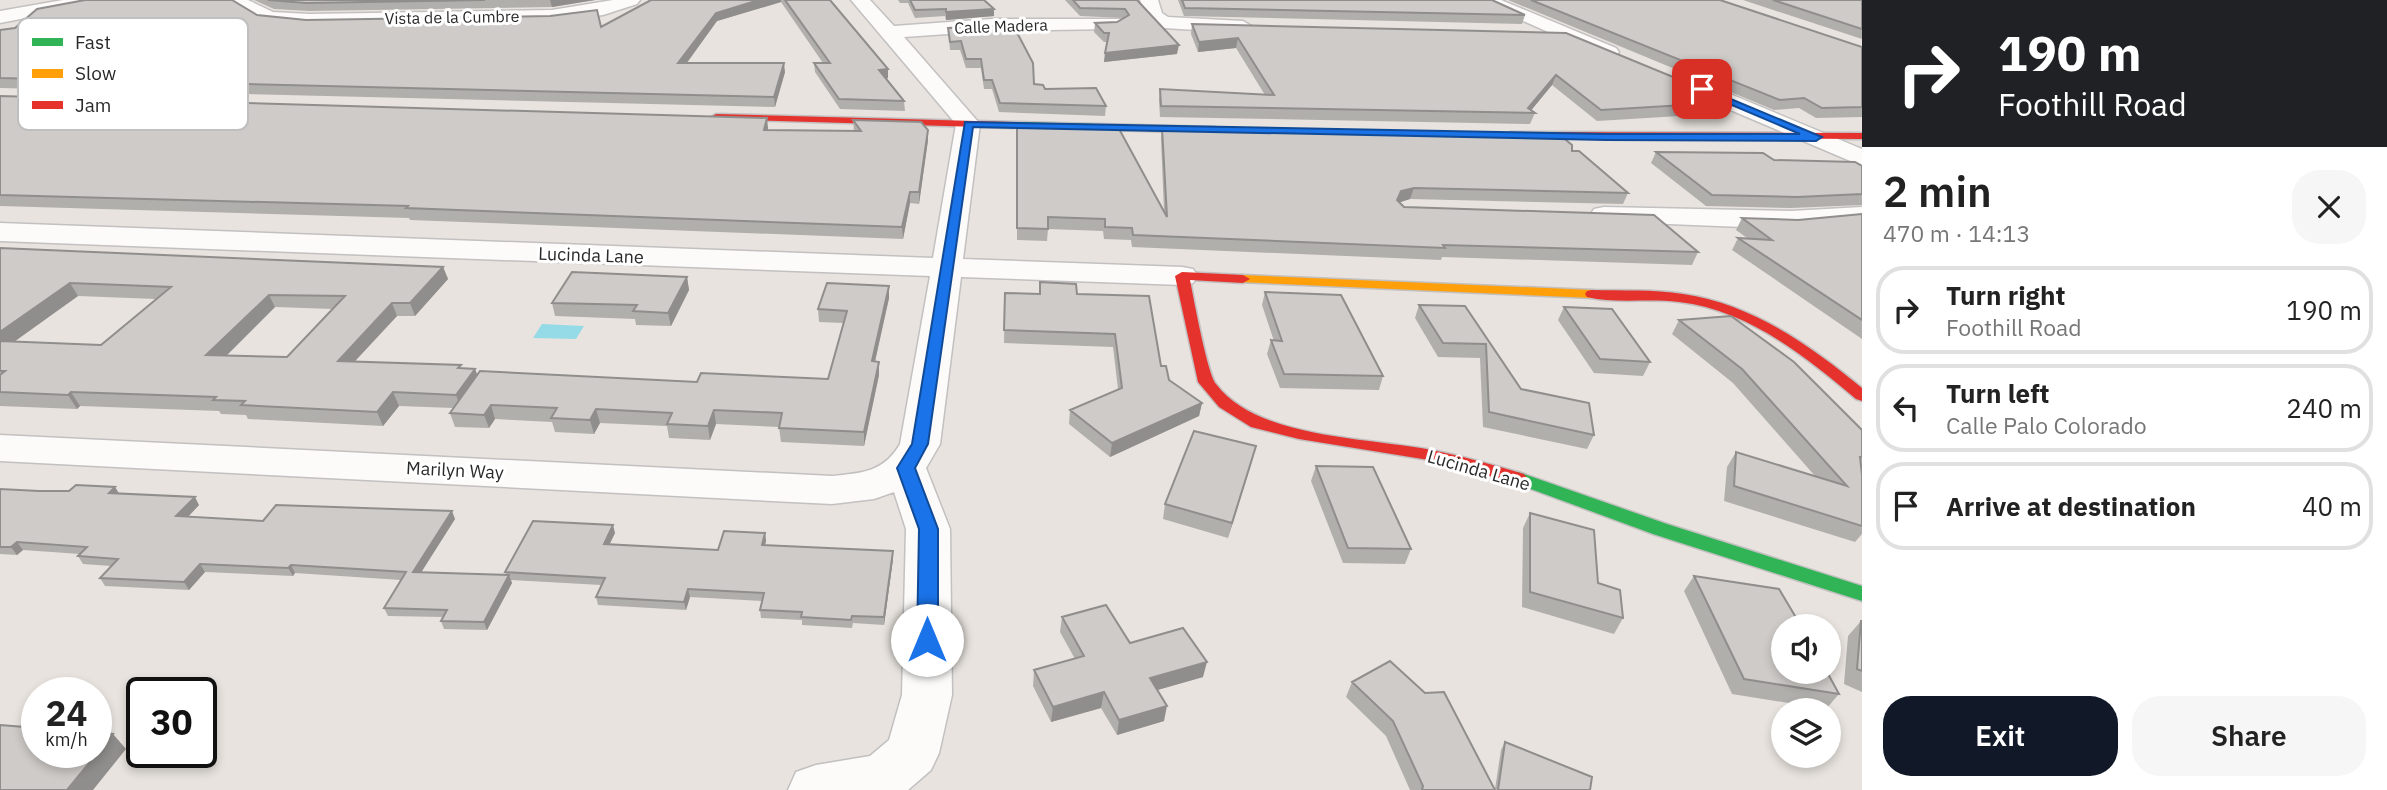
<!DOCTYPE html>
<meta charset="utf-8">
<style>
:root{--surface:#fff;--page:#f6f6f6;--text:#222;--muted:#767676;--line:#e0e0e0;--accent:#111827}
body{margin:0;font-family:"IBM Plex Sans",sans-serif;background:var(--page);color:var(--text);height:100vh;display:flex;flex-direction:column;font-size:26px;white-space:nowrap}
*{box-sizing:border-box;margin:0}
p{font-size:23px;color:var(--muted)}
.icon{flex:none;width:38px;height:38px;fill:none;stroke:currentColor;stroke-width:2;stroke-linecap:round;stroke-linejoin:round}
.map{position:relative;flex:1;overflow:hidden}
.details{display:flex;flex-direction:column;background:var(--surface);width:525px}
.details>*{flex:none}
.hud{background:#202124;color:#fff;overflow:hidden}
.buttons{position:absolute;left:1771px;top:614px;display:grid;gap:14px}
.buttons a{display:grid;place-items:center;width:70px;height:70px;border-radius:50%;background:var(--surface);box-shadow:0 4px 10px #0003;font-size:35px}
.speed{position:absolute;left:21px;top:677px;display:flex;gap:14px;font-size:35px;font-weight:700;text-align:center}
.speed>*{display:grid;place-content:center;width:91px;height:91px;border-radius:50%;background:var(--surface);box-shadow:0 4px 10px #0003;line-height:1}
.speed small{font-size:18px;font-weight:400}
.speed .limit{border:4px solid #111;border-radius:10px;background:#fff;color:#111}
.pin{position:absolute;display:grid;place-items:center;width:60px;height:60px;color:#fff;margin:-30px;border-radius:14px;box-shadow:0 4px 10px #0006}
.me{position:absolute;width:77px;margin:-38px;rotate:0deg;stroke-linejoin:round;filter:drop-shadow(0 0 5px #0008)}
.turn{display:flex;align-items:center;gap:24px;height:147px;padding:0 21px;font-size:32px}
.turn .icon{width:91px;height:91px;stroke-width:2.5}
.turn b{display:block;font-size:49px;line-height:60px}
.round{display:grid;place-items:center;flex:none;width:74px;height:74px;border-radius:28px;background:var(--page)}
.overview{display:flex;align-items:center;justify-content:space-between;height:119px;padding:0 21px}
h1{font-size:42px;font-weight:600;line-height:52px}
.action{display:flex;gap:14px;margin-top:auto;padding:14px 21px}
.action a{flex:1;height:80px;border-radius:28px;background:var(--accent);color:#fff;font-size:28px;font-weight:600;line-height:80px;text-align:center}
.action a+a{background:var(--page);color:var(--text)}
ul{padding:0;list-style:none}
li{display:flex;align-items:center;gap:21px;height:88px;margin:0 14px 10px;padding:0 7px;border:4px solid var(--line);border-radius:28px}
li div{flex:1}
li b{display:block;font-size:26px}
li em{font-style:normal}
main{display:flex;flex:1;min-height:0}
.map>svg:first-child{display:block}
.water{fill:#95dbe7}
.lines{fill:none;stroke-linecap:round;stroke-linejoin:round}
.street-casing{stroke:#c2c0c0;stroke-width:3}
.fast-casing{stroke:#c2c0c0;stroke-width:3}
.slow-casing{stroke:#c2c0c0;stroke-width:3}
.jam-casing{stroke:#c2c0c0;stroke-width:3}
.street{fill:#fcfbfa;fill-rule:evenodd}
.fast{fill:#30b455;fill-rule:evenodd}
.slow{fill:#ff9f0a;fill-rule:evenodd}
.jam{fill:#e5322d;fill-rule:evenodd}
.wall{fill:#b1afac;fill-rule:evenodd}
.shaded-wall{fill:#908e8c}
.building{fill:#cecbc8;stroke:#908e8c;stroke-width:2;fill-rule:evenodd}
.route{fill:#1a73e8;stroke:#114b97;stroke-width:2}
.labels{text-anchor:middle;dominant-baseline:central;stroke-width:6;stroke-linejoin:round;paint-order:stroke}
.far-street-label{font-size:16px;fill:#292929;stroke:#fff}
.street-label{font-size:18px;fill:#292929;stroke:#fff}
.key{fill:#fff;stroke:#bfbfbf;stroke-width:2}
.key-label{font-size:19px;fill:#292929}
</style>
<main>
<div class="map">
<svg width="1862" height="790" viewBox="0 0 1862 790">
<rect width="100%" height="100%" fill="#e8e3de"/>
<path class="water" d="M542,324L584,326L576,339L533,338Z"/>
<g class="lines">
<g class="street-casing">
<path id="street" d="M63,0H102L93,5L0,23V11Z
M224,0H248L273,12L309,14L552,10L613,0H640L637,4L603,15L552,22L309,26L262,21Z
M851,0H870L894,26L991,19H1122L1125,23L1115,29L991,31L904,37L980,124L963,259L1182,267L1193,269L1198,276L1193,283L1182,285L961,277L940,444L926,468L950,529L952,695L939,753L931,770L908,790H788L796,772L816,765L870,756L889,740L902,695L906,529L894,492L874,499L832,504L0,461V435L832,476C862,473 884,472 900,444L930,276L0,241V223L933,258L956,124Z
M1140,0H1158L1162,13L1168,17L1243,21L1253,27L1243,33L1164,28L1147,20Z
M1476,0H1501L1616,48L1619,52L1616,56H1602Z
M1689,77L1862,149V166L1681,89L1678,84L1681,79Z
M1604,207L1791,211L1862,207V223L1791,229L1594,221L1590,215L1594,209Z"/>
</g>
<g class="fast-casing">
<path id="fast" d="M1013,122L1215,127L1220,130L1215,133L1009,127V123Z
M1518,472L1667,524L1862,586V601L1653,534L1512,482L1509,478L1512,474Z"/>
</g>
<g class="slow-casing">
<path id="slow" d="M1243,275L1592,290L1599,294L1592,298L1238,282V276Z"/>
</g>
<g class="jam-casing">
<path id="jam" d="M716,114L1013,122L1018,125L1013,128L712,119L711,117Z
M1510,132L1862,133V139L1506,137L1505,135Z
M1182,272L1243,275L1250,279L1243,283L1190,280C1194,300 1207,372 1216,384C1259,441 1375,437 1441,452C1469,458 1497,466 1524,474L1527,478L1524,482L1518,484L1441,462L1299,439L1251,427L1219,407L1198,382L1175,276Z
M1592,290C1622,291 1653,289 1683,294C1752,304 1810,345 1862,388V401L1856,399C1805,356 1748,310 1679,302C1649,298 1616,304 1587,297L1585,294L1587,291Z"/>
</g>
<use href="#street" class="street"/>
<use href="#fast" class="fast"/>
<use href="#slow" class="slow"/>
<use href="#jam" class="jam"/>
</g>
<path class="wall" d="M254,0H595L552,7L309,11L274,9Z
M651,0H830L888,78L886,79L904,101L905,111L840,109L815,72L814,63H823L781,2L717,21L687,63L785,72L775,107L0,88V30L15,28L257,15L306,20L601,27Z
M898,0H984L994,9V16L946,20L945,16L915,18L908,3H900Z
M1065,0H1137L1177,54L1104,62L1107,42H1104L1094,32L1095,23L1117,22L1124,18L1080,16Z
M1178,0H1492L1525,15L1522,24L1184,16Z
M1508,0H1720L1862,47V117L1816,118L1799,108L1774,110Z
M1743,0H1862V39Z
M1192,24L1566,33L1734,102L1729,113L1597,121L1552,85L1531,110L1535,113L1530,124L1160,117L1159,100L1160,89L1265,95L1236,48L1198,52L1191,34Z
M948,28L1034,84L1045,89L1106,106L1105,116L999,112L992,89H984L981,68H966L960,50H950Z
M0,96L768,128V130L854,131L853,120L928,140L919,204L910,203L903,239L410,220L409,218L0,206Z
M1017,124L1164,212L1161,139L1162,128L1572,151L1628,193L1623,204L1410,199L1399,202L1404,207L1698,252L1692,265L1442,257L1441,260L1132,247L1131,240L1104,239L1103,231L1048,229L1047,241L1017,240Z
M1656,152L1862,166V205L1791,208L1706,206L1651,163Z
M1862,214V339L1732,250L1738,238H1747L1736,230L1742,218L1798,220Z
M0,248L443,267L448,279L415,316H397L355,361L475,369L477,375L697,382L828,379L843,323L819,322L818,309L889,286V298L875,361L879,375L864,446L781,442L779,427L716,424L710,440L669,438L667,426L600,423L594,434L555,432L552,422L495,419L489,428L455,427L450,413L453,408L399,406L383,426L248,419L246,415L221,414L219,411L80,406L77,409L0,406ZM78,296L156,299L101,345L13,342ZM275,307L333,309L287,357L226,356Z
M687,277L689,290L671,326L636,325L635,319L555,316L552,303Z
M1040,282L1077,294L1161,366L1169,380L1202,403L1199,416L1110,457L1069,424L1070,410L1118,389L1113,347L1004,343L1005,293L1039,294Z
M1265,292L1383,376L1379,390L1280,388L1267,354L1271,340L1274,341L1262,305Z
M1419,305L1465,306L1521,389L1594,435L1587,449L1483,427L1480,358L1438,357L1415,318Z
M1564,307L1650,362L1643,376L1594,373L1558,320Z
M1679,320L1862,430V534L1855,542L1724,501L1727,467L1736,452L1815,476L1733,383L1672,334Z
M1256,446L1228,538L1163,519L1165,504Z
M1316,466L1411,549L1405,564L1343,563L1311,481Z
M115,487L119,494L199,505L188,517L263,521L455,519L421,572L506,575L505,572L615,533L609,544L718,550L765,533L766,541L765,545L893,551V559L884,625L853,623L852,628L802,625V620L761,618L760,610L762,601L690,597L686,610L598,605L596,597L601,585L511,580L512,583L487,630L444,629L441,621L443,617L388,616L384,608L401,580L295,573L293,576L205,572L189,590L105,586L100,578L111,566L83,564L78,556L80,554L23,550L17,555L0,554V489L39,491H69Z
M1530,513L1598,583L1623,618L1614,634L1522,607L1523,528Z
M1694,576L1839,694L1826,709L1732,694L1684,591Z
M1062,617L1130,643L1203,677L1157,690L1164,721L1117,735L1101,708L1051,722L1033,686L1034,670L1075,659L1060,632Z
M1861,621H1862V692L1844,684L1848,636Z
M1352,682L1495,789L1501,750L1505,742L1590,790H1410L1386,736L1346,697Z"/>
<path class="shaded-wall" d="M550,0H595L552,7Z
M759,0H781V2L717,21L680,72L678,63L716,13Z
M994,9V16L946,20V12Z
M1238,38L1236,48L1198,52L1199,42Z
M1179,45L1177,54L1104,62L1105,53Z
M784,63L785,72L775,107L774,97Z
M888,69V78L879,79V70Z
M1556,75L1552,85L1529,113L1528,108Z
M767,118L768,128L765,140L764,130Z
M928,130V140L919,204V192Z
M1414,188L1410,199L1398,203L1397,200L1401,191Z
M910,192V203L903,239L902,227Z
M443,267L448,279L415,316L410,303Z
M687,277L689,290L671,326L668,313Z
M70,283L78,296L0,352V332Z
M889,286V298L872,375V361Z
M269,295L275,307L213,369L206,355Z
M392,303L397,316L343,374L338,361Z
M879,362V375L864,446V432Z
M475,369L480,382L461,409L456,395Z
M71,392L80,406L77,409L68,395Z
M393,392L399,406L383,426L377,412Z
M1202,403L1199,416L1110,457L1112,443Z
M491,405L495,419L489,428L484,415Z
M596,409L600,423L594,434L590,420Z
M714,410L716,424L710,440L708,426Z
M1256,446L1252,461L1228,538L1232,523Z
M115,487L120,495L109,493Z
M195,497L199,505L181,524L176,516Z
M452,511L455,519L417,579L413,572Z
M613,525L615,533L606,552L604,544Z
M765,533L766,541L763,553L762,545Z
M17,542L23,550L17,555L11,547Z
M893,551V559L884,625V617Z
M200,564L205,572L189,590L184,582Z
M291,565L295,573L293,576L288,568Z
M509,575L512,583L487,630L484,622Z
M688,589L690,597L686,610L684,602Z
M1207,662L1203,677L1147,693L1150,678Z
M1104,692L1101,708L1051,722L1053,707Z
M1167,706L1164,721L1117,735L1119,720Z
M113,734L126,749L93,790H67Z"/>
<path class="building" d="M85,0H232L257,15L306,20L550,16L597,10L601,27L651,0H759L716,13L678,63H784L774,97L0,78V30L15,28L37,9Z
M268,0H485L306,3Z
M785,0H830L888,69L879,70L904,101L839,99L814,63H830Z
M910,0H984L994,9L946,12V9L915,10Z
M1073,0H1137L1179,45L1105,53L1109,33H1104L1095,23L1117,22L1129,15L1125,9L1080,8Z
M1182,0H1492L1525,15L1185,8Z
M1531,0H1720L1862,47V107L1822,108L1804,98L1780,100Z
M1773,0H1862V29Z
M1192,24L1566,33L1734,102L1601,110L1556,75L1528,108L1535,113L1161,106L1160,89L1274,95L1238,38L1199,42Z
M1013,25L1033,63L1034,84L1043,85L1045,89L1096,88L1106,106L1000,103L992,80H984L981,59H966L961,41L950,42L948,28Z
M0,96L767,118L764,130L861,131L853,120L921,122L928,130L919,192H910L902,227L406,208L408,206L0,195Z
M1017,124L1118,127L1167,217L1162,128L1560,135L1572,145V151H1579L1628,193L1414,188L1401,191L1397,200L1404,207L1654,215L1698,252L1443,245L1445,248L1133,235L1132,228L1105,227V219L1048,217V229L1017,228Z
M1656,152L1763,153L1774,160L1855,162L1862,166V194L1797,197L1712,195Z
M1862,214V320L1738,238L1772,240L1742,218L1798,220Z
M0,248L443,267L410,303H392L338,361L461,365L458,368L475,369L456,395L393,392L377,412L241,405L245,401L213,400L216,397L71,392L68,395L0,392V375L5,371H0V341L101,345L171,287L70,283L0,332ZM269,295L345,296L287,357L206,355Z
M572,272L687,277L668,313L633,311L637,305L552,303Z
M1040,282L1076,284L1077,294L1149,296L1161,366H1166L1169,380L1202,403L1112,443L1070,410L1122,388L1115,334L1004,330L1005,293L1040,294Z
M827,283L889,286L872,361L879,362L864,432L779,428L782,413L714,410L708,426L667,424L672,413L596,409L590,420L551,418L557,408L491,405L484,415L450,413L480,371L697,382L701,373L828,379L847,311L818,309Z
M1265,292L1341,295L1383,376L1284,374L1271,340L1282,341Z
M1419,305L1465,306L1521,389L1589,403L1594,435L1489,412L1486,344L1443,343Z
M1564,307L1612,309L1650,362L1600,359Z
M1731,316L1794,362L1862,430V457H1860L1862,475V526L1734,486L1736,452L1847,486L1742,369L1679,320Z
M1194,431L1256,446L1232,523L1165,504Z
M1316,466L1373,467L1411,549L1348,548Z
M76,485L115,487L109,493L195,497L176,516L263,521L276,505L452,511L413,572L509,575L484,622L441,621L447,610L384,608L406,572L291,565L288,568L200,564L184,582L100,578L118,559L78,556L87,547L17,542L11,547H0V489L39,491H69Z
M1530,513L1594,530L1598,583L1620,590L1623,618L1530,592Z
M533,521L613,525L604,544L718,550L724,531L765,533L762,545L893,551L884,617L852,616L851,620L801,617L802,612L760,610L764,593L688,589L684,602L596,597L605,578L505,572Z
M1694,576L1779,589L1801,626H1783V672H1827L1839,694L1744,679Z
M1106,605L1130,643L1183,628L1207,662L1150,678L1167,706L1119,720L1104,692L1053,707L1034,670L1084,656L1062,617Z
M1861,621H1862V671L1857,669Z
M1390,661L1425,693L1444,692L1495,790H1422L1423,786L1393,721L1352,682Z
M0,725L37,728V752H96V733L113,734L67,790H0Z
M1505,742L1592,777L1590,790H1498Z"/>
<path class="route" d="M1702,87L1822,137L1816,141L1606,140L973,127L928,444L915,468L938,529V640L935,645H920L917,640L919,529L897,468L912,444L965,122L1606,134H1800L1699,91Z"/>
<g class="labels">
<g class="far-street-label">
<text transform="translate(452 17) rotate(-1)">Vista de la Cumbre</text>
<text transform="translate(1001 26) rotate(-2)">Calle Madera</text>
</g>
<g class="street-label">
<text transform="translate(591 255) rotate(2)">Lucinda Lane</text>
<text transform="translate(455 470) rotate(3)">Marilyn Way</text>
<text transform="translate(1479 470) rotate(16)">Lucinda Lane</text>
</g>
</g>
<rect x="18" y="18" width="230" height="112" rx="10" class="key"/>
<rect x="32" y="38" width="31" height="8" fill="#30b455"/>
<rect x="32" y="69" width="31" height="9" fill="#ff9f0a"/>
<rect x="32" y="101" width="31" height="8" fill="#e5322d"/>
<g class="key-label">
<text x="75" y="49">Fast</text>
<text x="75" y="80">Slow</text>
<text x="75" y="112">Jam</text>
</g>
</svg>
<div class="buttons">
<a><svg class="icon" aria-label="sound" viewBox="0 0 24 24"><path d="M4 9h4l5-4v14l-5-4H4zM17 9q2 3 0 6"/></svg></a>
<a><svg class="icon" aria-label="layers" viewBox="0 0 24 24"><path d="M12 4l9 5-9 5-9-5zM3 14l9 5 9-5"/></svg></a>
</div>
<div class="speed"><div>24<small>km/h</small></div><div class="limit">30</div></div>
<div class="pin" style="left:1702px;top:89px;background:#d93025"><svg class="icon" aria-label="arrive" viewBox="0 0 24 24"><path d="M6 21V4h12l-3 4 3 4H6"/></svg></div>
<svg class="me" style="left:927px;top:640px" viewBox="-20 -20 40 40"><circle r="19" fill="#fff"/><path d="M0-13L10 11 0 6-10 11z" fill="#1a73e8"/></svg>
</div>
<section class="details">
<div class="hud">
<div class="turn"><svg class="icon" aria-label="right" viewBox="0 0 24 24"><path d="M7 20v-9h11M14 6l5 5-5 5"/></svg><div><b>190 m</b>Foothill Road</div></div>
</div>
<div class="overview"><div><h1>2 min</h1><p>470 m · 14:13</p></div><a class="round"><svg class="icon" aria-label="close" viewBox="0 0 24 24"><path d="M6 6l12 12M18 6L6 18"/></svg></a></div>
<ul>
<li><svg class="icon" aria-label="right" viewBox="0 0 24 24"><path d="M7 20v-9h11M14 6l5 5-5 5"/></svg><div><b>Turn right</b><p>Foothill Road</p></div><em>190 m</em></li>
<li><svg class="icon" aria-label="left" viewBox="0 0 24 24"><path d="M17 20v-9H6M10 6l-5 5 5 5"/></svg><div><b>Turn left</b><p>Calle Palo Colorado</p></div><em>240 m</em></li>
<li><svg class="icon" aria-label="arrive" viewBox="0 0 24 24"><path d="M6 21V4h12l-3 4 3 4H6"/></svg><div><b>Arrive at destination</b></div><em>40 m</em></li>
</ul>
<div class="action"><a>Exit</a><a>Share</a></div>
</section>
</main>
